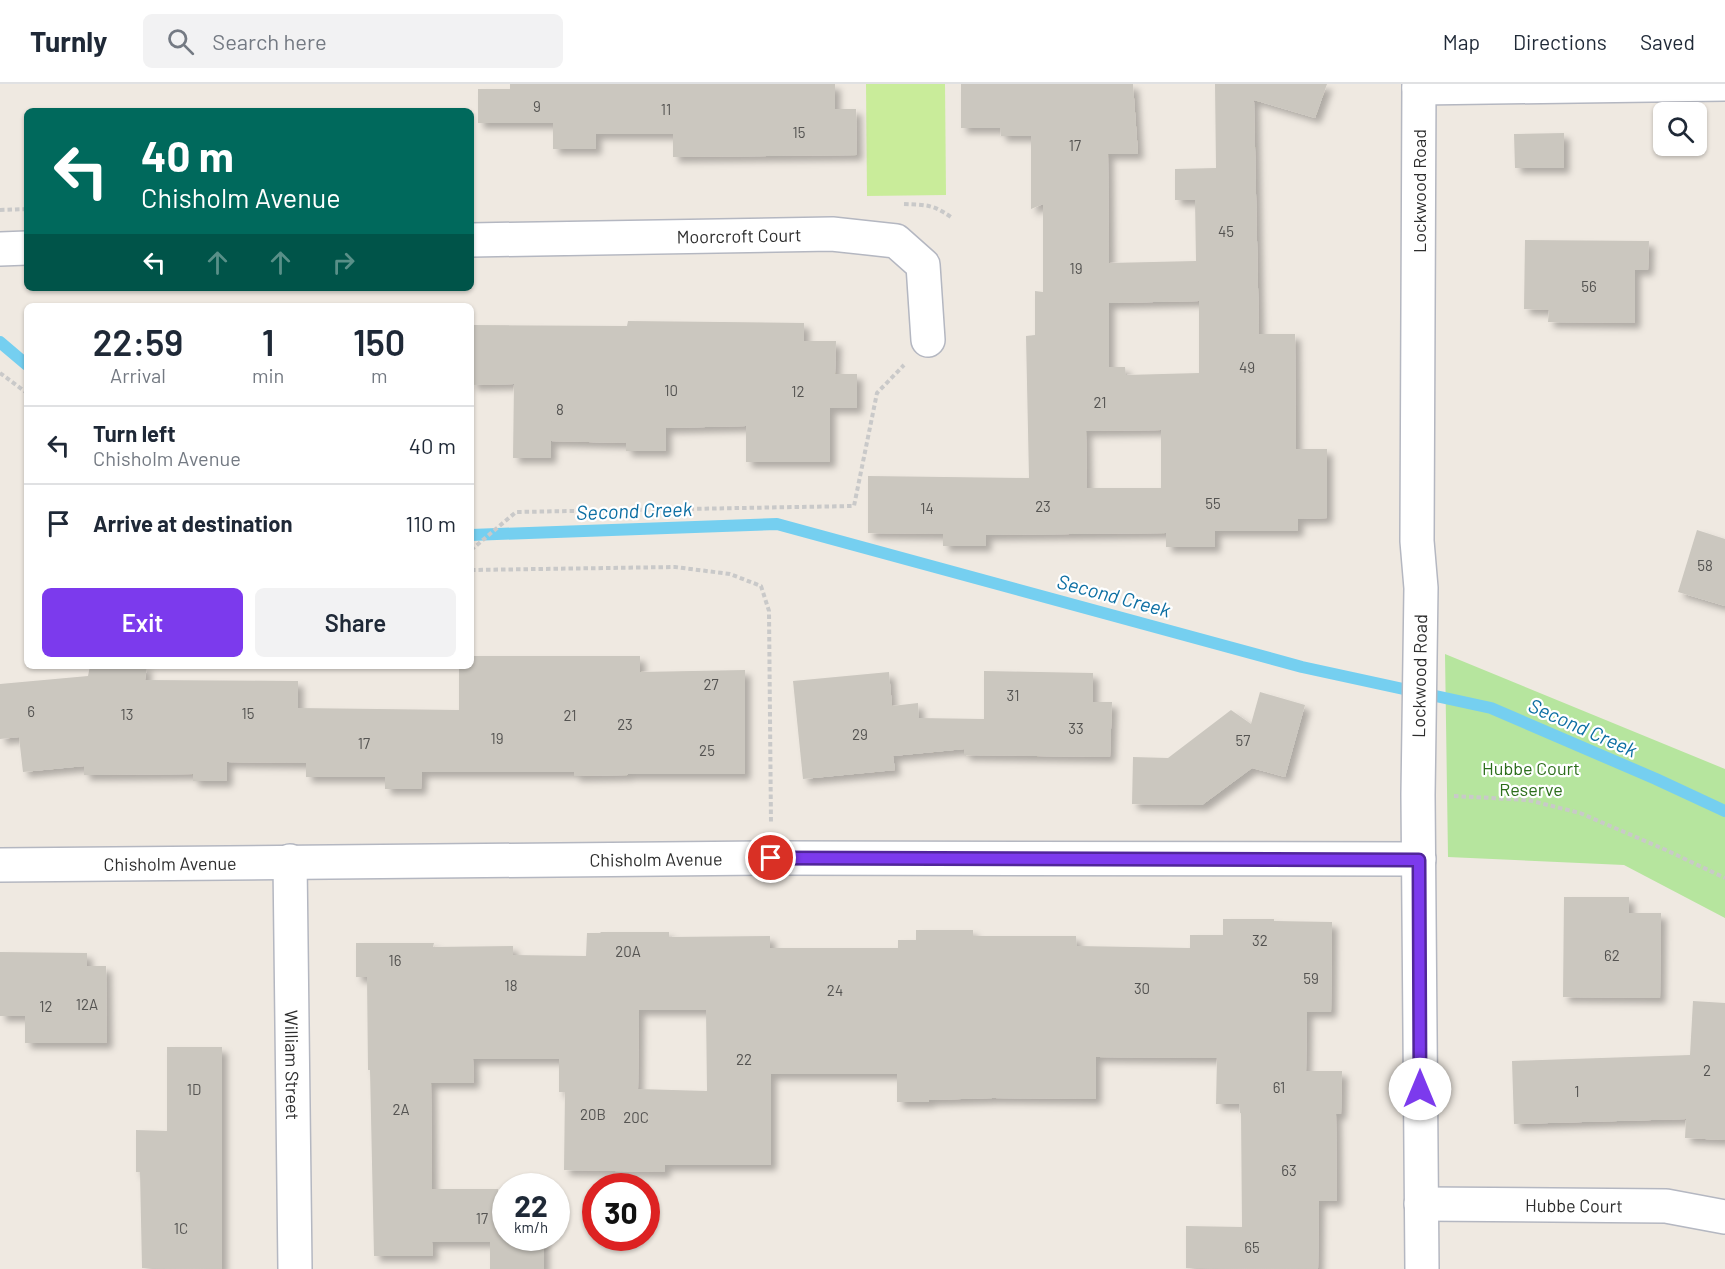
<!DOCTYPE html>
<style>
:root{--surface:#fff;--page:#f2f2f3;--text:#1f2937;--muted:#747a83;--line:#e0e1e3;--accent:#7c3aed}
body{margin:0;font-family:Barlow,sans-serif;background:var(--page);color:var(--text);height:100vh;display:flex;flex-direction:column;font-size:22px;white-space:nowrap}
*{box-sizing:border-box;margin:0}
p{font-size:20px;color:var(--muted)}
.icon{flex:none;width:33px;height:33px;fill:none;stroke:currentColor;stroke-width:2;stroke-linecap:round;stroke-linejoin:round}
.map{position:relative;flex:1;overflow:hidden}
.details{position:absolute;left:24px;top:219px;width:450px;height:366px;display:flex;flex-direction:column;background:var(--surface);border-radius:9px;box-shadow:0 2px 4px #0004}
.details>*{flex:none}
.banner{position:absolute;left:24px;top:24px;width:450px;height:183px;border-radius:9px;box-shadow:0 2px 4px #0004;background:#00695c;color:#fff;overflow:hidden}
.fabs{position:absolute;left:1653px;top:18px;display:grid;gap:12px}
.fabs a{display:grid;place-items:center;width:54px;height:54px;border-radius:9px;background:var(--surface);box-shadow:0 2px 4px #0004;font-size:30px}
.speed{position:absolute;left:492px;top:1089px;display:flex;gap:12px;font-size:30px;font-weight:700;text-align:center}
.speed>*{display:grid;place-content:center;width:78px;height:78px;border-radius:50%;background:var(--surface);box-shadow:0 2px 4px #0004;line-height:1}
.speed small{font-size:15px;font-weight:400}
.speed .limit{border:9px solid #d22;background:#fff;color:#111}
.pin{position:absolute;display:grid;place-items:center;width:51px;height:51px;color:#fff;margin:-26px;border:3px solid #fff;border-radius:50%;box-shadow:0 2px 6px #0007}
.me{position:absolute;width:66px;margin:-33px;rotate:0deg;stroke-linejoin:round;filter:drop-shadow(0 0 4px #0008)}
.turn{display:flex;align-items:center;gap:21px;height:126px;padding:0 18px;font-size:27px}
.turn .icon{width:78px;height:78px;stroke-width:2.5}
.turn b{display:block;font-size:42px;line-height:51px}
.lanes{display:flex;align-items:center;height:57px;padding:0 18px;background:#0003;justify-content:center;gap:30px;direction:ltr}
.lanes .off{opacity:.35}
.eta{display:flex;justify-content:space-evenly;align-items:center;height:102px;text-align:center}
.eta b{font-size:36px;font-weight:600;line-height:42px}
.cta{display:flex;gap:12px;margin-top:auto;padding:12px 18px}
.cta a{flex:1;height:69px;border-radius:9px;background:var(--accent);color:#fff;font-size:24px;font-weight:600;line-height:69px;text-align:center}
.cta a+a{background:var(--page);color:var(--text)}
ul{padding:0;list-style:none}
li{display:flex;align-items:center;gap:18px;height:78px;padding:0 18px;border-top:2px solid var(--line)}
li div{flex:1}
li b{display:block;font-size:22px}
li em{font-style:normal}
header{display:flex;align-items:center;gap:36px;box-sizing:border-box;height:84px;padding:0 30px;background:var(--surface);border-bottom:2px solid var(--line)}
header strong{font-size:28px}
nav{display:flex;gap:33px;margin-inline-start:auto;font-size:21px}
.search{width:420px;height:54px;background:var(--page);display:flex;align-items:center;gap:15px;box-sizing:border-box;padding:0 21px;border-radius:9px;color:var(--muted);font-size:22px}
.map>svg:first-child{display:block}
.green{fill:#b6e59e}
.pitch{fill:#c9ec9a}
.lines{fill:none;stroke-linecap:round;stroke-linejoin:round}
.stream{stroke:#75cff0;stroke-width:12}
.building{fill:#cbc7bf;fill-rule:evenodd;filter:url(#shadow)}
.minor-casing{stroke:#b4b7c1;stroke-width:36}
.path{stroke:#c9c9c9;stroke-width:4;stroke-dasharray:4.5 3;stroke-linecap:butt}
.minor{stroke:#fff;stroke-width:33}
.route-casing{stroke:#51269a;stroke-width:15}
.route{stroke:#7c3aed;stroke-width:10}
.labels{text-anchor:middle;dominant-baseline:central;stroke-width:4.5;stroke-linejoin:round;paint-order:stroke}
.number-label{font-size:15px;fill:#555452}
.street-label{font-size:18px;fill:#2e2e2e;stroke:#fff}
.park-label{font-size:18px;fill:#2c6e1b;stroke:#fff}
.water-label{font-size:20px;font-style:italic;fill:#0d6fa3;stroke:#fff}
</style>
<header>
<strong>Turnly</strong>
<div class="search"><svg class="icon" aria-label="search" viewBox="0 0 24 24"><circle cx="10" cy="10" r="6"/><path d="M15 15l6 6"/></svg>Search here</div>
<nav><a>Map</a><a>Directions</a><a>Saved</a></nav>
</header>
<div class="map">
<svg width="1725" height="1185" viewBox="0 0 1725 1185">
<defs>
<filter id="shadow"><feDropShadow dx="5.5" dy="5.5" stdDeviation="3" flood-color="#0004"/></filter>
</defs>
<rect width="100%" height="100%" fill="#efe9e1"/>
<path class="green" d="M1445,570L1725,685V834L1624,781L1448,773Z"/>
<path class="pitch" d="M866,0H945L946,111L867,112Z"/>
<g class="lines">
<path class="stream" d="M0,258L27,281
M471,451L777,440L1302,583L1491,624L1656,695L1725,727"/>
</g>
<path class="building" d="M510,0H835V25H856L857,71L673,73V50H596V65H553V39H478V5H510Z
M961,0H1133L1138,70H1108L1109,179L1196,177L1195,116H1175V85L1216,84L1215,0H1327L1315,34L1254,16L1259,250H1295L1296,365H1327V434L1298,435V447H1215V463H1166V449L986,451V462H943V450L868,449V392L1029,394L1026,252L1035,251V207L1043,208V120L1031,125V52H1001L1000,44H961ZM1199,217V289L1126,291L1125,283H1109V219ZM1161,346V404H1087L1086,347Z
M1564,49V84H1515L1514,50Z
M1525,156L1649,157L1648,186H1635V239L1548,238L1549,226L1524,225Z
M628,237L804,239V257H836L835,290H857V324H830V378H746V342L666,344V367H626V359L551,357V374H513L514,300L471,301V241L627,242Z
M1697,446L1725,455V522L1678,508Z
M471,572H640V588L745,586V690H628V691L574,692V688H422L421,705H385V693H306V679L227,678V697H193V690L84,691V682L23,688L19,653L0,655V600L88,592L90,582H147L145,596L298,597V624L459,626V582H471Z
M984,587L1093,589V618H1112L1110,673L964,671V665L893,672L895,686L803,695L793,597L889,588L892,622L918,619L919,634L984,635Z
M1260,608L1305,621L1285,693L1252,684L1202,721L1132,720L1133,673L1168,674L1231,626L1251,640Z
M1564,813H1629V829H1661L1660,914L1563,913Z
M1223,835H1274V837L1332,838L1331,928H1307L1306,987H1342L1341,1030H1336L1337,1117H1319L1318,1185L1186,1184V1142L1242,1143L1241,1029H1240L1239,1020H1216L1217,974L1096,973V1015L993,1014L929,1016V1018H897V990H771V1081H665V1088L564,1086L565,1008H559V975H473L474,999H431L432,1105H498V1114H506V1154H544V1185H490V1158H432L433,1172H374L370,986H368L367,893H356V859H434L433,863L513,862V871L586,872L587,849H601L600,848H669V853L770,852V864H898V856H916V846H973V852H1076L1077,862L1190,864V851H1223ZM639,926H706L707,1007L638,1005Z
M0,868L87,869V882H106L107,959H25V932H0Z
M1693,917L1725,919V1056L1685,1054L1686,1035L1514,1040L1512,977L1690,971Z
M167,963H222V1185L142,1184L140,1088H136V1046L167,1047Z"/>
<g class="lines">
<g class="minor-casing">
<g id="minor">
<path d="M1419,0L1417,457L1421,504L1418,711L1422,1185"/>
<path d="M1419,4L1725,0"/>
<path id="s1" d="M471,156L832,150L896,157L923,181L928,256"/>
<path d="M0,165L27,164"/>
<path id="s2" d="M290,777L295,1185"/>
<path id="s3" d="M0,781L771,774L1419,775"/>
<path id="s4" d="M1421,1120L1666,1122L1725,1133"/>
</g>
</g>
<path class="path" d="M904,120C926,121 932,120 951,133
M0,126L27,125
M0,289L27,309
M471,466L516,428L854,422L877,309L904,281
M471,486L675,483L730,490L761,502L769,527L771,740
M1454,712L1528,716L1580,729L1666,766L1725,794"/>
<use href="#minor" class="minor"/>
</g>
<g class="lines">
<g class="route-casing">
<path id="route" d="M771,774L1419,776L1420,1005"/>
</g>
<use href="#route" class="route"/>
</g>
<g class="labels">
<g class="number-label">
<text x="537" y="22">9</text>
<text x="666" y="25">11</text>
<text x="799" y="48">15</text>
<text x="1075" y="61">17</text>
<text x="1226" y="147">45</text>
<text x="1076" y="184">19</text>
<text x="1589" y="202">56</text>
<text x="1247" y="283">49</text>
<text x="671" y="306">10</text>
<text x="798" y="307">12</text>
<text x="1100" y="318">21</text>
<text x="560" y="325">8</text>
<text x="1213" y="419">55</text>
<text x="1043" y="422">23</text>
<text x="927" y="424">14</text>
<text x="1705" y="481">58</text>
<text x="711" y="600">27</text>
<text x="1013" y="611">31</text>
<text x="31" y="627">6</text>
<text x="248" y="629">15</text>
<text x="127" y="630">13</text>
<text x="570" y="631">21</text>
<text x="625" y="640">23</text>
<text x="1076" y="644">33</text>
<text x="860" y="650">29</text>
<text x="497" y="654">19</text>
<text x="1243" y="656">57</text>
<text x="364" y="659">17</text>
<text x="707" y="666">25</text>
<text x="1260" y="856">32</text>
<text x="628" y="867">20A</text>
<text x="1612" y="871">62</text>
<text x="395" y="876">16</text>
<text x="1311" y="894">59</text>
<text x="511" y="901">18</text>
<text x="1142" y="904">30</text>
<text x="835" y="906">24</text>
<text x="87" y="920">12A</text>
<text x="46" y="922">12</text>
<text x="744" y="975">22</text>
<text x="1707" y="986">2</text>
<text x="1279" y="1003">61</text>
<text x="194" y="1005">1D</text>
<text x="1577" y="1007">1</text>
<text x="401" y="1025">2A</text>
<text x="593" y="1030">20B</text>
<text x="636" y="1033">20C</text>
<text x="1289" y="1086">63</text>
<text x="482" y="1134">17</text>
<text x="181" y="1144">1C</text>
<text x="1252" y="1163">65</text>
</g>
<g class="street-label">
<text transform="translate(1419 107) rotate(-90)">Lockwood Road</text>
<text stroke="none"><textPath href="#s1" startOffset="268">Moorcroft Court</textPath></text>
<text transform="translate(1419 592) rotate(-89)">Lockwood Road</text>
<text stroke="none"><textPath href="#s3" startOffset="656">Chisholm Avenue</textPath></text>
<text stroke="none"><textPath href="#s3" startOffset="170">Chisholm Avenue</textPath></text>
<text stroke="none"><textPath href="#s2" startOffset="204">William Street</textPath></text>
<text stroke="none"><textPath href="#s4" startOffset="153">Hubbe Court</textPath></text>
</g>
<g class="park-label">
<text x="1531" y="684">Hubbe Court<tspan x="1531" dy="21">Reserve</tspan></text>
</g>
<g class="water-label">
<text transform="translate(634 426) rotate(-2)">Second Creek</text>
<text transform="translate(1114 511) rotate(15)">Second Creek</text>
<text transform="translate(1583 643) rotate(24)">Second Creek</text>
</g>
</g>
</svg>
<div class="fabs">
<a><svg class="icon" aria-label="search" viewBox="0 0 24 24"><circle cx="10" cy="10" r="6"/><path d="M15 15l6 6"/></svg></a>
</div>
<div class="speed"><div>22<small>km/h</small></div><div class="limit">30</div></div>
<div class="pin" style="left:771px;top:774px;background:#d93025"><svg class="icon" aria-label="arrive" viewBox="0 0 24 24"><path d="M6 21V4h12l-3 4 3 4H6"/></svg></div>
<svg class="me" style="left:1420px;top:1005px" viewBox="-20 -20 40 40"><circle r="19" fill="#fff"/><path d="M0-13L10 11 0 6-10 11z" fill="#7c3aed"/></svg>
<div class="banner">
<div class="turn"><svg class="icon" aria-label="left" viewBox="0 0 24 24"><path d="M17 20v-9H6M10 6l-5 5 5 5"/></svg><div><b>40 m</b>Chisholm Avenue</div></div>
<div class="lanes"><svg class="icon" aria-label="left" viewBox="0 0 24 24"><path d="M17 20v-9H6M10 6l-5 5 5 5"/></svg><svg class="icon off" aria-label="ahead" viewBox="0 0 24 24"><path d="M12 20V5M6 11l6-6 6 6"/></svg><svg class="icon off" aria-label="ahead" viewBox="0 0 24 24"><path d="M12 20V5M6 11l6-6 6 6"/></svg><svg class="icon off" aria-label="right" viewBox="0 0 24 24"><path d="M7 20v-9h11M14 6l5 5-5 5"/></svg></div>
</div>
<section class="details">
<div class="eta">
<div><b>22:59</b><p>Arrival</p></div>
<div><b>1</b><p>min</p></div>
<div><b>150</b><p>m</p></div>
</div>
<ul>
<li><svg class="icon" aria-label="left" viewBox="0 0 24 24"><path d="M17 20v-9H6M10 6l-5 5 5 5"/></svg><div><b>Turn left</b><p>Chisholm Avenue</p></div><em>40 m</em></li>
<li><svg class="icon" aria-label="arrive" viewBox="0 0 24 24"><path d="M6 21V4h12l-3 4 3 4H6"/></svg><div><b>Arrive at destination</b></div><em>110 m</em></li>
</ul>
<div class="cta"><a>Exit</a><a>Share</a></div>
</section>
</div>
